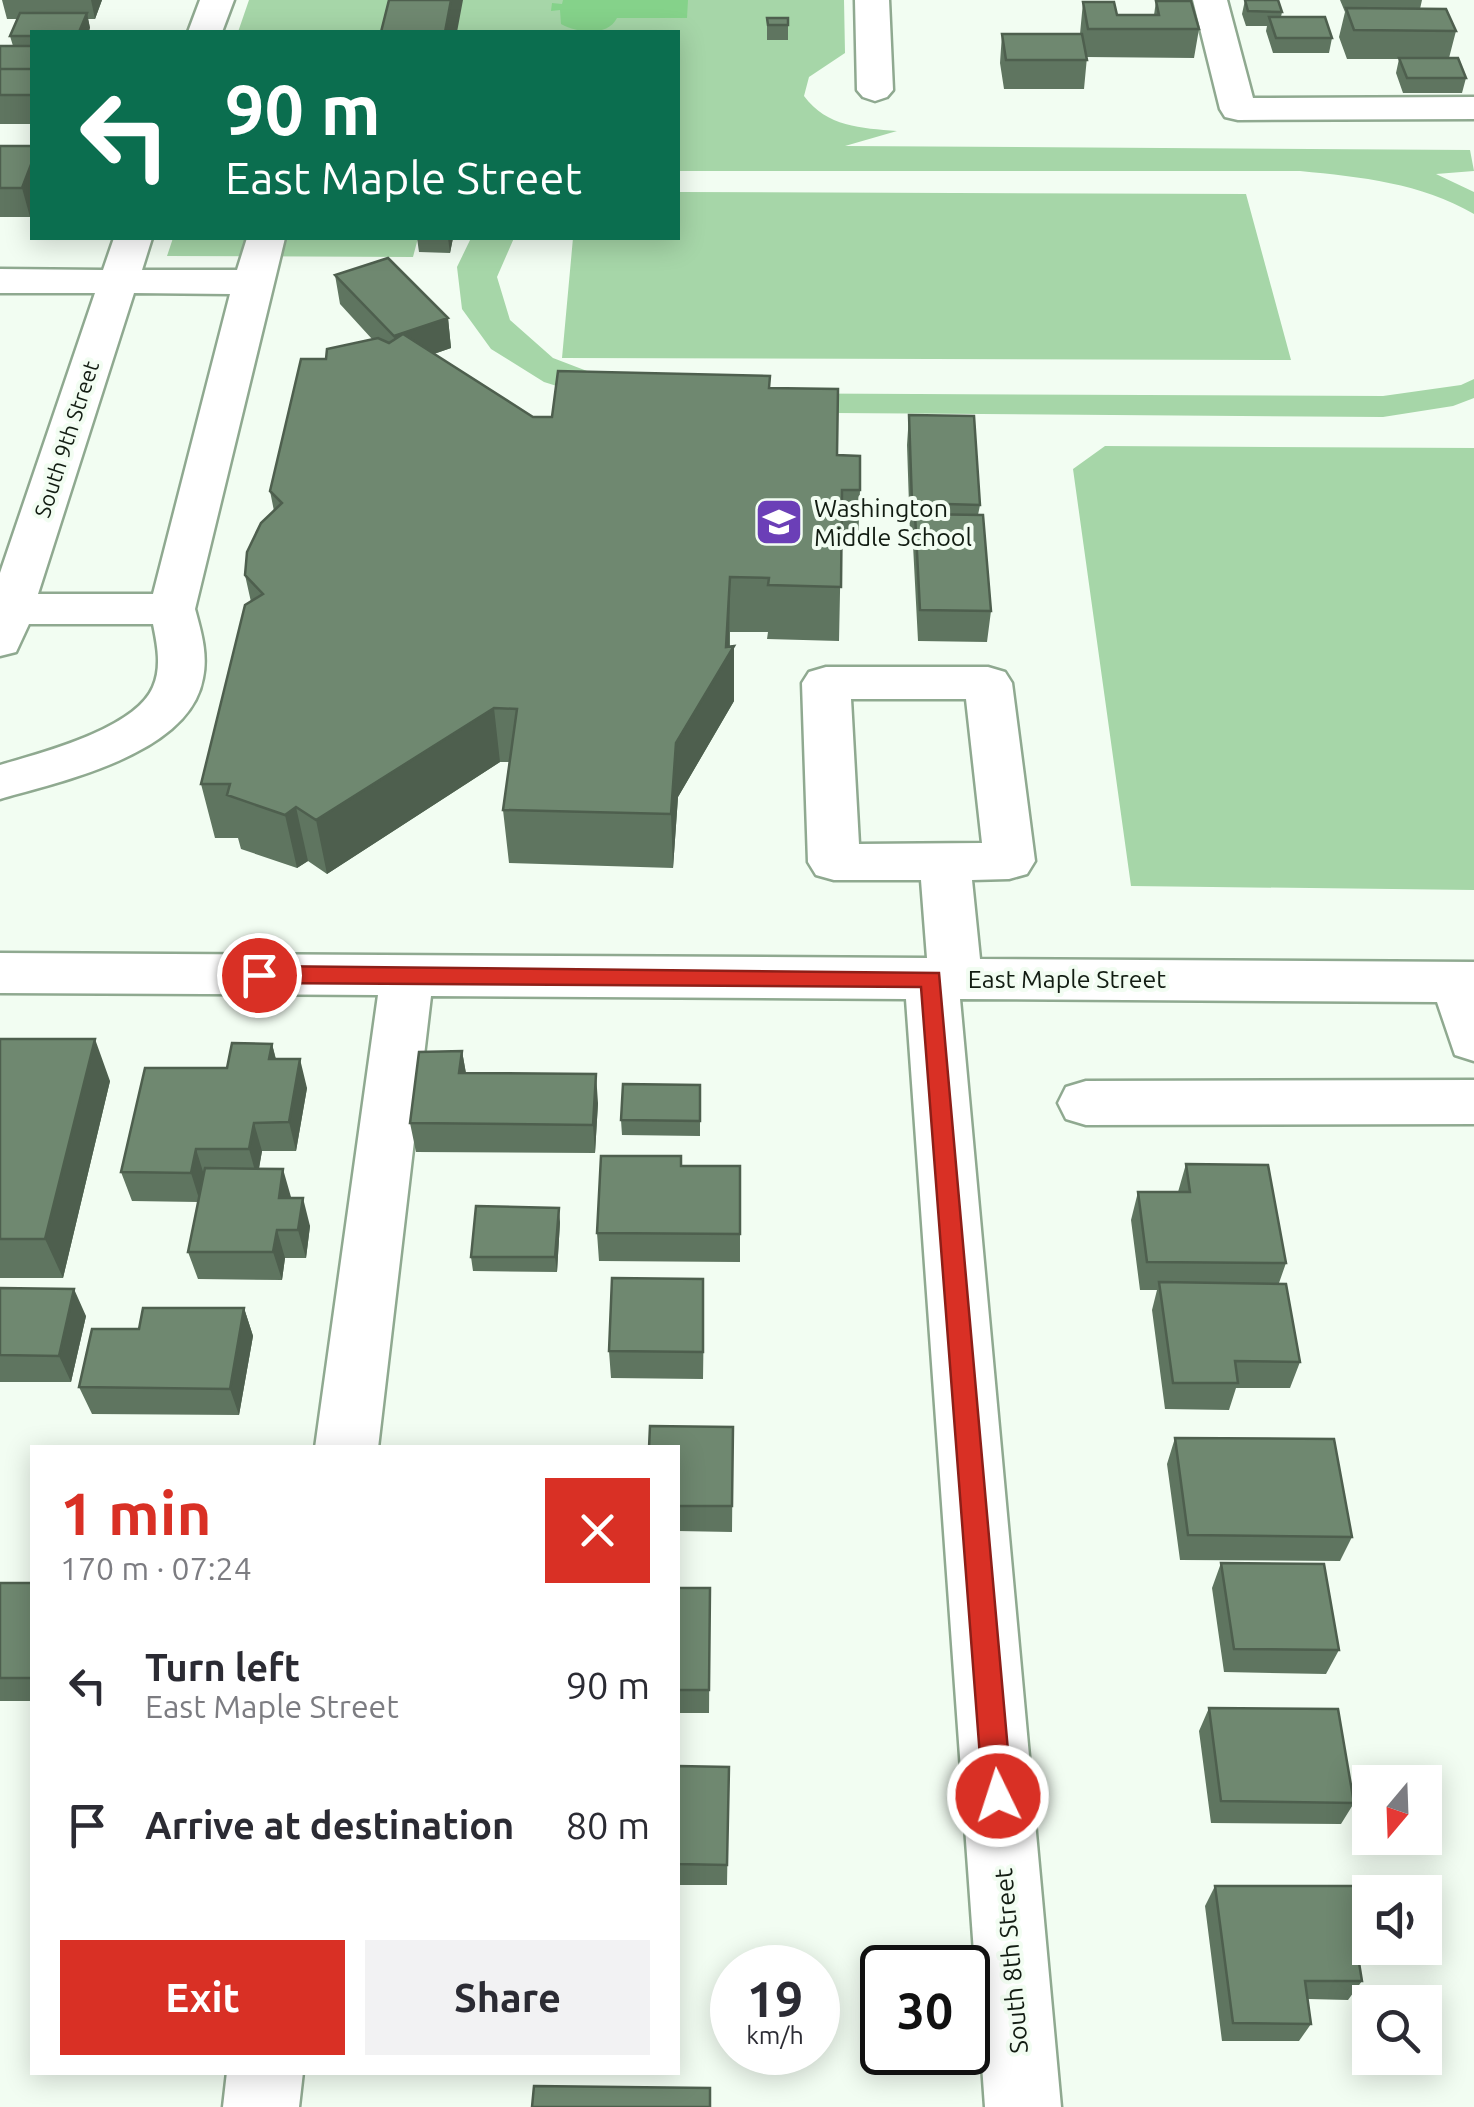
<!DOCTYPE html>
<meta charset="utf-8">
<style>
:root{--surface:#fff;--page:#f2f2f3;--text:#2b2b33;--muted:#7c7c81;--accent:#d93025}
body{margin:0;font-family:Ubuntu,sans-serif;background:var(--page);color:var(--text);height:100vh;display:flex;flex-direction:column;font-size:38px;white-space:nowrap}
*{box-sizing:border-box;margin:0}
p{font-size:32px;color:var(--muted)}
.icon{flex:none;width:55px;height:55px;fill:none;stroke:currentColor;stroke-width:2;stroke-linecap:round;stroke-linejoin:round}
.map{position:relative;flex:1;overflow:hidden}
.sheet{position:absolute;left:30px;top:1445px;width:650px;height:630px;display:flex;flex-direction:column;background:var(--surface);border-radius:0px;box-shadow:0 5px 25px #0003}
.sheet>*{flex:none}
.banner{position:absolute;left:30px;top:30px;width:650px;height:210px;border-radius:0px;box-shadow:0 5px 25px #0003;background:#0b6e4f;color:#fff;overflow:hidden}
.needle{width:65px;rotate:199deg}
.controls{position:absolute;left:1352px;top:1765px;display:grid;gap:20px}
.controls a{display:grid;place-items:center;width:90px;height:90px;border-radius:0px;background:var(--surface);box-shadow:0 5px 25px #0003;font-size:50px}
.speed{position:absolute;left:710px;top:1945px;display:flex;gap:20px;font-size:50px;font-weight:700;text-align:center}
.speed>*{display:grid;place-content:center;width:130px;height:130px;border-radius:50%;background:var(--surface);box-shadow:0 5px 25px #0003;line-height:1}
.speed small{font-size:25px;font-weight:400}
.speed .limit{border:5px solid #111;border-radius:15px;background:#fff;color:#111}
.pin{position:absolute;display:grid;place-items:center;width:85px;height:85px;color:#fff;margin:-42px;border:5px solid #fff;border-radius:50%;box-shadow:0 2px 10px #0007}
.me{position:absolute;width:110px;margin:-55px;rotate:356deg;stroke-linejoin:round;filter:drop-shadow(0 0 8px #0008)}
.turn{display:flex;align-items:center;gap:35px;height:210px;padding:0 30px;font-size:45px}
.turn .icon{width:130px;height:130px;stroke-width:2.5}
.turn b{display:block;font-size:70px;line-height:85px}
.round{display:grid;place-items:center;flex:none;width:105px;height:105px;border-radius:0px;background:var(--page)}
.head{display:flex;align-items:center;justify-content:space-between;height:170px;padding:0 30px}
h1{font-size:60px;font-weight:600;line-height:75px;color:var(--accent)}
.button{display:flex;gap:20px;margin-top:auto;padding:20px 30px}
.button a{flex:1;height:115px;border-radius:0px;background:var(--accent);color:#fff;font-size:40px;font-weight:600;line-height:115px;text-align:center}
.button a+a{background:var(--page);color:var(--text)}
ul{padding:0;list-style:none}
li{display:flex;align-items:center;gap:30px;height:140px;padding:0 30px}
li div{flex:1}
li b{display:block;font-size:38px}
li em{font-style:normal}
.map>svg:first-child{display:block}
.green{fill:#a6d6a8}
.water{fill:#85d28a}
.lines{fill:none;stroke-linecap:round;stroke-linejoin:round}
.minor-casing{stroke:#8fa990;stroke-width:5}
.minor{fill:#fff;fill-rule:evenodd}
.wall{fill:#5f7560}
.shaded-wall{fill:#4e5f4e}
.building{fill:#6f8870;stroke:#4e5f4e;stroke-width:2.5}
.route{fill:#d93025;stroke:#8d1f18;stroke-width:2.5}
.labels{text-anchor:middle;dominant-baseline:central;stroke-width:8;stroke-linejoin:round;paint-order:stroke}
.far-street-label{font-size:22px;fill:#121c12;stroke:#f2fdf2}
.poi-label{font-size:25px;fill:#121c12;stroke:#f2fdf2;text-anchor:start}
.street-label{font-size:25px;fill:#121c12;stroke:#f2fdf2}
</style>
<div class="map">
<svg width="1474" height="2107" viewBox="0 0 1474 2107">
<rect width="100%" height="100%" fill="#f2fdf2"/>
<path class="green" d="M249,0H844L845,53L809,77L804,96C827,127 861,128 897,131L845,146L1470,150L1474,171L1436,174L1474,192V214C1420,183 1362,177 1300,171H678V32H238Z
M678,192L1246,194L1291,360L562,358L573,238H678Z
M173,238H418L413,257L167,256Z
M471,238H514L497,277L510,320L553,358L621,384L687,393L1383,396L1461,385L1474,379V398L1453,406L1383,417L694,412L614,404L544,382L491,349L462,309L457,267Z
M1105,446L1474,448V890L1131,886L1073,469Z"/>
<path class="water" d="M563,0H688L687,18H617C608,36 580,34 561,24L560,10L551,11L552,3L562,4Z"/>
<g class="lines">
<g class="minor-casing">
<path id="minor" d="M200,0H234L222,32H188Z
M855,0H889L893,90L887,97L875,101L863,97L857,90Z
M1193,0H1227L1253,98L1474,97V119L1238,120L1225,117L1220,109Z
M114,238H152L142,270H237L247,238H285L195,609C201,631 208,654 203,678C190,754 62,781 0,799V765C41,753 135,729 153,687C162,667 157,644 153,624H29L16,652L0,656V573L95,293H0V269L103,270ZM134,293L230,294L153,594H38Z
M826,667H988L1005,672L1012,683L1035,861L1027,874L1009,879L972,880L980,959L1474,962V1061L1455,1055L1437,1002L960,999L1061,2107H985L906,999L431,996L378,1448H315L378,995L0,993V953L927,958L921,880H834L816,875L808,862L802,683L809,672ZM851,699H966L982,843L859,844Z
M1474,1080V1124L1086,1125L1066,1119L1058,1103L1066,1087L1086,1081Z
M227,2072H303L299,2107H223Z"/>
</g>
<use href="#minor" class="minor"/>
</g>
<path class="wall" d="M2,0H102L95,19H88L90,28L32,32V124H0V46H13L10,36L18,19H7Z
M1245,0L1282,12L1281,17L1332,38L1329,53H1273L1266,31L1267,26H1246L1242,14Z
M1340,0H1422L1420,9L1456,31L1449,58L1466,78L1462,93H1403L1396,73L1399,59H1347L1339,37L1345,12Z
M1156,1L1199,29L1194,58L1087,57L1084,89H1004L1000,63L1002,34H1080L1083,2L1117,15H1154Z
M767,18H788V40H767Z
M0,146H32L30,217H0Z
M417,238H453L450,253L419,252Z
M335,275L448,318L451,348L434,354L533,417H552L770,388L837,455L860,490L858,545L841,544L839,641L767,639L768,632H730V647L734,701L678,797L673,868L509,863L503,810L509,762H500L327,874L308,861L297,868L241,849L238,838H215L201,784L251,602L245,575L274,511L270,491L326,359L372,339L340,304Z
M909,415L980,505L978,515L991,611L987,642L918,641L913,545L914,534H910L907,445Z
M0,1039L110,1081L63,1278H0Z
M272,1044L276,1059L307,1088L296,1151H262L259,1169L291,1198L310,1226L306,1258H285L282,1280L198,1279L188,1252L198,1202L132,1201L121,1172L227,1068Z
M462,1051L466,1073L598,1103L595,1153L416,1152L410,1123Z
M700,1085V1136L622,1135L621,1120Z
M1186,1164L1286,1263L1279,1283L1300,1362L1290,1388H1236L1229,1410L1165,1409L1152,1310L1157,1290H1140L1131,1220L1138,1192H1178Z
M682,1166H740V1262L599,1261L597,1233Z
M560,1222L557,1272L473,1271L471,1257Z
M0,1288L86,1316L71,1382H0Z
M704,1306L703,1379L611,1378L609,1351Z
M244,1308L253,1336L239,1415L92,1414L79,1387L139,1329Z
M733,1427L732,1532L678,1531V1448Z
M1175,1438L1352,1537L1340,1561L1180,1560L1167,1464Z
M1221,1563L1339,1650L1326,1674L1224,1672L1212,1588Z
M0,1583H32V1701H0Z
M678,1588H710L709,1713H678Z
M1209,1708L1354,1803L1341,1824L1211,1823L1199,1731Z
M678,1766L729,1767L727,1885H678Z
M1215,1886L1370,1892V1948H1383L1381,1951H1357L1362,1981L1348,2000L1308,1999L1311,2024L1299,2041H1222L1205,1906Z"/>
<path class="shaded-wall" d="M91,0H102L95,19Z
M451,0H463L457,32H445Z
M87,13L90,28L89,32H79Z
M32,162V211L30,217L22,188Z
M448,238H453L450,253Z
M448,318L451,348L398,366L394,336Z
M730,577L729,655L734,646V701L678,797L673,868L671,814L676,743Z
M494,708L500,762L327,874L316,820Z
M296,807L308,861L297,868L285,815Z
M95,1039L110,1081L63,1278L45,1239Z
M272,1044L279,1073L269,1059Z
M462,1051L467,1080L459,1073Z
M300,1059L307,1088L296,1151L289,1122Z
M596,1074L598,1103L595,1153L593,1125Z
M254,1123L262,1151L257,1178L249,1149Z
M196,1149L205,1178L200,1202L191,1173Z
M283,1169L291,1197L279,1198Z
M303,1198L310,1226L306,1258L298,1230Z
M559,1208L560,1222L557,1272L555,1257Z
M277,1230L285,1258L282,1280L273,1252Z
M74,1289L86,1316L71,1382L59,1356Z
M244,1308L253,1336L239,1415L230,1389Z"/>
<path class="building" d="M389,0H451L445,32H381Z
M1245,0H1278L1282,12L1248,11Z
M1156,1H1191L1199,29H1088L1083,2H1114L1117,15H1159Z
M1346,8L1446,9L1456,31L1354,30Z
M20,13H87L79,32H32V36H10Z
M1269,17H1325L1332,38H1276Z
M767,18H788V25H768Z
M1002,34H1082L1087,60H1006Z
M0,46H32V69H0Z
M1399,58H1458L1466,78H1407Z
M0,69H32V95H0Z
M0,146H32V162L22,188H0Z
M388,258L448,318L394,336L335,275Z
M403,334L533,417H552L558,371L770,376L769,388L838,389L837,455L860,456V490H842L841,587L768,585L769,578L730,577L726,647L734,646L676,743L671,814L503,810L517,709L494,708L316,820L296,807L285,815L227,795L230,784H201L245,605L263,594L245,575L247,552L261,523L282,503L270,491L301,359H326L327,349L378,338L389,343Z
M909,415L974,416L980,505L912,503Z
M915,514L983,515L991,611L920,610Z
M0,1039H95L45,1239H0Z
M232,1043L272,1044L269,1059H300L289,1122L254,1123L249,1149H196L191,1173L121,1172L145,1068H227Z
M462,1051L459,1073L596,1074L593,1125L410,1123L419,1052Z
M623,1084L700,1085V1121L621,1120Z
M601,1156H681V1166H740V1234L597,1233Z
M1186,1164L1268,1165L1286,1263L1147,1262L1138,1192H1190Z
M205,1168L283,1169L279,1198H303L298,1230H277L273,1252H188Z
M476,1206L559,1208L555,1257H471Z
M612,1278L703,1279V1352L609,1351Z
M1159,1282L1286,1284L1300,1362L1235,1361L1238,1383H1173Z
M0,1288L74,1289L59,1356L0,1355Z
M143,1308H244L230,1389L79,1387L92,1329H139Z
M650,1426L733,1427L732,1506H678V1448H649Z
M1175,1438L1334,1439L1352,1537L1188,1535Z
M1221,1563L1324,1564L1339,1650L1234,1649Z
M0,1583H32V1678H0Z
M678,1588H710L709,1690H678Z
M1209,1708L1338,1709L1354,1803L1221,1801Z
M678,1766L729,1767L727,1865L678,1864Z
M1215,1886H1386L1388,1892H1370V1932H1354L1362,1981H1305L1311,2024L1233,2023Z
M534,2086L710,2088V2107H532Z"/>
<path class="route" d="M259,966L939,973L1012,1796L1008,1806L998,1810L987,1806L983,1796L921,987L259,983L248,975Z"/>
<defs>
<g id="school-square" transform="scale(2.5)"><rect x="-9" y="-9" width="18" height="18" rx="4" fill="#6b3fb7" stroke="#f2fdf2"/><path d="M0-5L7-2L0 1L-7-2ZM-4 1L0 2.5L4 1V4Q0 6-4 4Z" fill="#fff"/></g>
</defs>
<g fill-rule="evenodd">
<use href="#school-square" x="779" y="522"/>
</g>
<g class="labels">
<g class="far-street-label">
<text transform="translate(66 439) rotate(-72)">South 9th Street</text>
</g>
<g class="poi-label">
<text x="814" y="508">Washington<tspan x="814" dy="29">Middle School</tspan></text>
</g>
<g class="street-label">
<text x="1067" y="979">East Maple Street</text>
<text transform="translate(1011 1961) rotate(-95)">South 8th Street</text>
</g>
</g>
</svg>
<div class="controls">
<a><svg class="needle" viewBox="-14 -14 28 28"><path d="M0-13l5 13h-10z" fill="#e53935"/><path d="M0 13l5-13h-10z" fill="#7c7c81"/></svg></a>
<a><svg class="icon" aria-label="sound" viewBox="0 0 24 24"><path d="M4 9h4l5-4v14l-5-4H4zM17 9q2 3 0 6"/></svg></a>
<a><svg class="icon" aria-label="search" viewBox="0 0 24 24"><circle cx="10" cy="10" r="6"/><path d="M15 15l6 6"/></svg></a>
</div>
<div class="speed"><div>19<small>km/h</small></div><div class="limit">30</div></div>
<div class="pin" style="left:259px;top:975px;background:#d93025"><svg class="icon" aria-label="arrive" viewBox="0 0 24 24"><path d="M6 21V4h12l-3 4 3 4H6"/></svg></div>
<svg class="me" style="left:998px;top:1796px" viewBox="-20 -20 40 40"><circle r="17" fill="#d93025" stroke="#fff" stroke-width="3"/><path d="M0-11L8 9 0 5-8 9z" fill="#fff"/></svg>
<div class="banner">
<div class="turn"><svg class="icon" aria-label="left" viewBox="0 0 24 24"><path d="M17 20v-9H6M10 6l-5 5 5 5"/></svg><div><b>90 m</b>East Maple Street</div></div>
</div>
<section class="sheet">
<div class="head"><div><h1>1 min</h1><p>170 m · 07:24</p></div><a class="round" style="background:#d93025;color:#fff"><svg class="icon" aria-label="close" viewBox="0 0 24 24"><path d="M6 6l12 12M18 6L6 18"/></svg></a></div>
<ul>
<li><svg class="icon" aria-label="left" viewBox="0 0 24 24"><path d="M17 20v-9H6M10 6l-5 5 5 5"/></svg><div><b>Turn left</b><p>East Maple Street</p></div><em>90 m</em></li>
<li><svg class="icon" aria-label="arrive" viewBox="0 0 24 24"><path d="M6 21V4h12l-3 4 3 4H6"/></svg><div><b>Arrive at destination</b></div><em>80 m</em></li>
</ul>
<div class="button"><a>Exit</a><a>Share</a></div>
</section>
</div>
